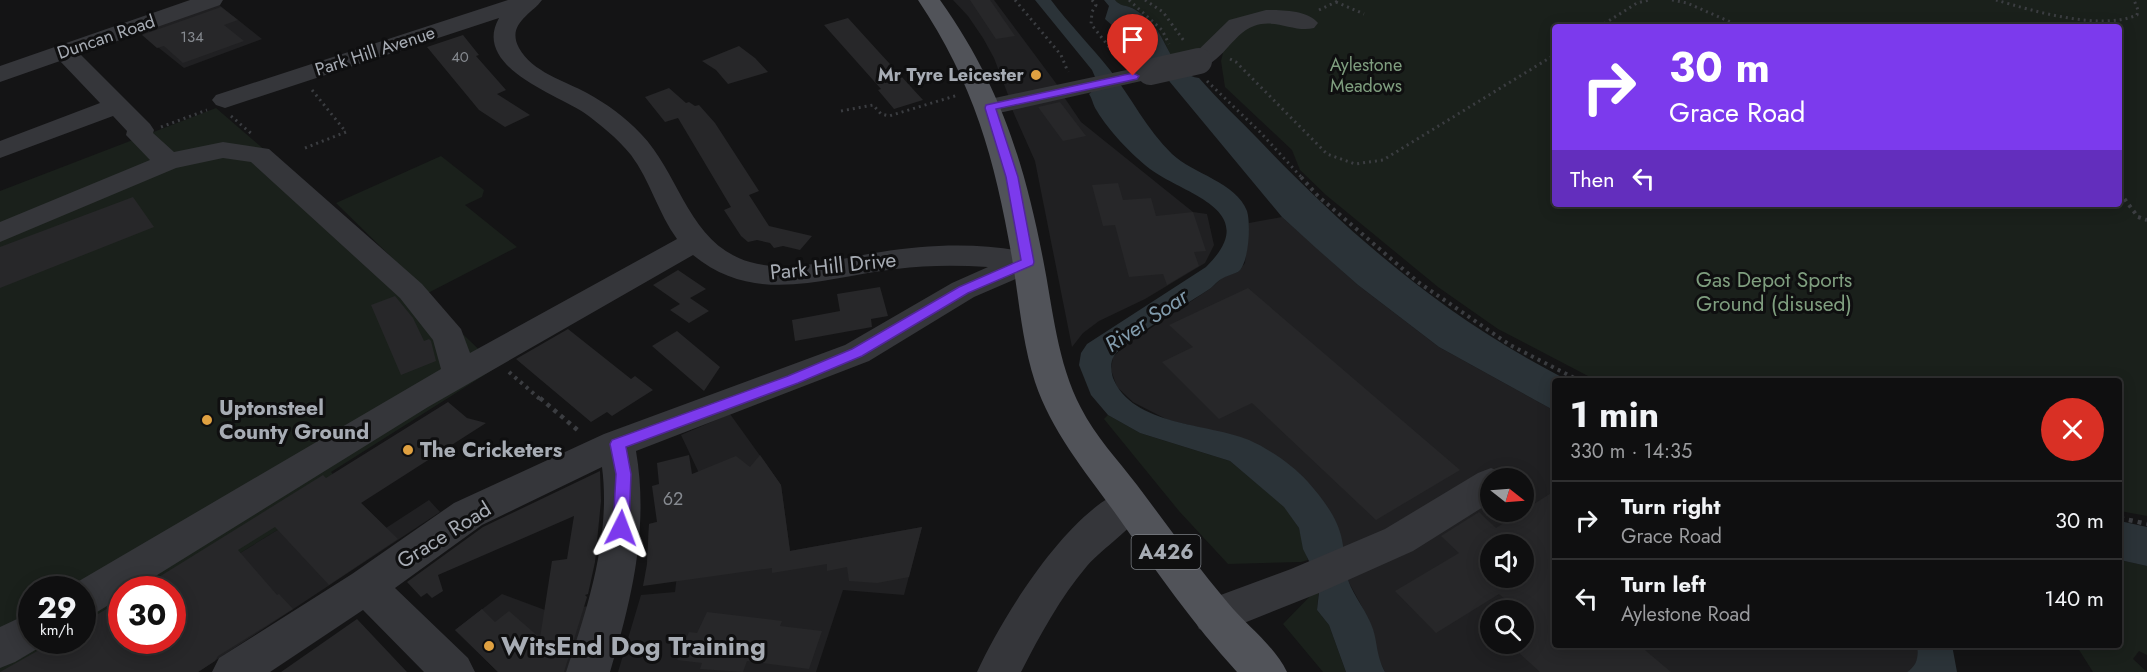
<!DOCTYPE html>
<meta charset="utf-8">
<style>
:root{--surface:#0f0f10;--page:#181819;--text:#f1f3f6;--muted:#9b9c9f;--line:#2f2f30}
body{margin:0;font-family:Jost,sans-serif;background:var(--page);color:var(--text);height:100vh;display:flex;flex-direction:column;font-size:22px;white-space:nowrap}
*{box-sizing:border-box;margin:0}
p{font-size:20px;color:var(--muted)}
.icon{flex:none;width:33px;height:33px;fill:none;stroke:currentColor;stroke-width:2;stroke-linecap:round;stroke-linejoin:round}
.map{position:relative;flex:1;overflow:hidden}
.details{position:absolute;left:1552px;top:378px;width:570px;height:270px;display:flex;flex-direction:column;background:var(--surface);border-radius:6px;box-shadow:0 3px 15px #0003,0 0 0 2px var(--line)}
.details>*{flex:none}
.hud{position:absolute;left:1552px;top:24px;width:570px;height:183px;border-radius:6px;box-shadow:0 3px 15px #0003,0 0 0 2px var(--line);background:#7c3aed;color:#fff;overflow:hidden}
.needle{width:39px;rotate:107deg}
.tools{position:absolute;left:1480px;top:468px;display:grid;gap:12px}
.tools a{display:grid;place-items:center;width:54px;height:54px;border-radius:50%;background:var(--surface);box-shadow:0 3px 15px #0003,0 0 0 2px var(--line);font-size:30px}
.speed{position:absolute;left:18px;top:576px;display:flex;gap:12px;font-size:30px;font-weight:700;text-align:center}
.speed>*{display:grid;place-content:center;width:78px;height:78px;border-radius:50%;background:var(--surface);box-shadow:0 3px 15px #0003,0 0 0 2px var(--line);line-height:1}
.speed small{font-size:15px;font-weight:400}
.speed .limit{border:9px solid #d22;background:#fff;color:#111}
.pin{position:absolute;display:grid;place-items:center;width:51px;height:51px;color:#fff;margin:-62px -26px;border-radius:50% 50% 50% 0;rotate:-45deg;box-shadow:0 0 6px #0007}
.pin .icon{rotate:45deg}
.me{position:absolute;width:66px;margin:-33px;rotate:3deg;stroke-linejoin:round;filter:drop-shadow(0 0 4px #0008)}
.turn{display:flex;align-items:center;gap:21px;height:126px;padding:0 18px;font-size:27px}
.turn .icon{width:78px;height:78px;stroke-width:2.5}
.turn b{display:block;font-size:42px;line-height:51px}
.then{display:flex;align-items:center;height:57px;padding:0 18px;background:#0003;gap:12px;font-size:22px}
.round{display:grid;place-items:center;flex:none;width:63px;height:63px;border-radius:32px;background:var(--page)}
.head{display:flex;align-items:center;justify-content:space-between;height:102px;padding:0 18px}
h1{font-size:36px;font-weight:700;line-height:45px}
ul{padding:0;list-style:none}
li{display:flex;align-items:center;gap:18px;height:78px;padding:0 18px;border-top:2px solid var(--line)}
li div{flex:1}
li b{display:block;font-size:22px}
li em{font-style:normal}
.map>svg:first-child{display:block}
.built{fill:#202022;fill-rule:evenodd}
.green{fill:#1a201b;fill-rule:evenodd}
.water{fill:#2b3338}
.building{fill:#272729;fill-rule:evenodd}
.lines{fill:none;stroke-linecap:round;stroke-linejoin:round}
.path-far2{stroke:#3b3d41;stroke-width:3;stroke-dasharray:2 4;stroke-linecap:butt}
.path-far1{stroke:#3b3d41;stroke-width:4;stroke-dasharray:3 4.5;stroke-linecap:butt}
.path{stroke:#3b3d41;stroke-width:4.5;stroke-dasharray:4 5;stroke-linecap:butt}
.minor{fill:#35363a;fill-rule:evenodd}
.major{fill:#515359;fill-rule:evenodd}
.minor-bridge{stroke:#35363a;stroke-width:26}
.route{fill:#7c3aed;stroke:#51269a;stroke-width:1.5}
.poi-dot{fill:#e0a141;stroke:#0f0f10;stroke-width:2}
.labels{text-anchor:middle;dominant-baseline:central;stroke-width:6;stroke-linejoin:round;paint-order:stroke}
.far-number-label{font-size:15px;fill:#868a90}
.far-street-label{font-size:18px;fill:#a7acb4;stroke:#0f0f10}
.far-park-label{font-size:18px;fill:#7f9e7f;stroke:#0f0f10}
.far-poi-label{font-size:18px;font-weight:bold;fill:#a7acb4;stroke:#0f0f10;text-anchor:end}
.number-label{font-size:18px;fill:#868a90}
.shield{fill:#0f0f10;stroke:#797d83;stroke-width:1.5}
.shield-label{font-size:20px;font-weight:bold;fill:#a7acb4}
.street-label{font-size:21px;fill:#a7acb4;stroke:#0f0f10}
.park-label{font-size:21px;fill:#7f9e7f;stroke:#0f0f10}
.poi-label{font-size:21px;font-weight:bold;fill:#a7acb4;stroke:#0f0f10;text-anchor:start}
.water-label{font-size:22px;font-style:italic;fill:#819bac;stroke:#0f0f10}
.near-poi-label{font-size:26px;font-weight:bold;fill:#a7acb4;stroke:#0f0f10;text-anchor:start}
</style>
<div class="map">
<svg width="2147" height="672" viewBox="0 0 2147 672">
<rect width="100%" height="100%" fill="#141415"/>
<path class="built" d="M953,0H994L1061,90L1010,100L994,58L983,38L968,16Z
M218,4L262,39L184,68L139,32Z
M1062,94L1081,122L1193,212L1207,214L1214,245L1205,263L1145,299L1099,321L1083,333L1072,347L1035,161L1011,107Z
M1282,217L1358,285L1439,347L1555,411L1556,645H1917L1919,655L1913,669L1907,672H1385L1377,655L1373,630L1368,618L1347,579L1214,431L1168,420L1133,402L1117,387L1111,370L1113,357L1127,344L1211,288L1223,277L1238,272L1245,263L1249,223ZM1491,478H1524V512H1491ZM1491,544H1524V578H1491ZM1491,610H1524V644H1491Z
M730,414L781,485L790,551L922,527L904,595L843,590L816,672H618L641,595L675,592L679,558L647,564L649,524L709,508L698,471L681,435Z
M346,488L386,528L429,500L440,512L198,672H47L122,640H172L173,594Z
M502,594L545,610L591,606L566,672H498L455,630Z"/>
<path class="green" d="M1115,0H2147V516L2120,511V381H1599L1588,376L1498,329L1438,287L1326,195L1300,170L1292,150L1225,87L1221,61L1223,53L1206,48L1170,55C1166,40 1147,14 1132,8C1124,5 1120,6 1115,0ZM1556,27H2120V204H1556Z
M216,108L330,206L497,367L331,472L346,488L173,594L172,590H122L121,626L0,672V191ZM32,590H82V640H32Z
M441,156L484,190L482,197L465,205L517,247L428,293L336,203Z
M1108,415L1140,433L1230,461L1285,507L1299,528L1308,560L1301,562L1228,564L1179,511L1104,419Z
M2120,560L2147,566V655L2139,651L2133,659L2147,672H2093L2076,645H2120Z
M1319,587L1317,610L1329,625L1346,672H1323L1283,624Z"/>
<path class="water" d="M1035,0H1051C1069,24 1091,46 1110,70C1131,97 1147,130 1172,154C1193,174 1236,182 1247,211C1251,224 1249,264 1238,272C1234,274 1229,275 1225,277C1220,279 1215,284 1211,288C1189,303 1127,338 1114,356C1110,362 1111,371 1113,378C1132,426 1208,423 1249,440C1269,449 1293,465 1308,482C1322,498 1338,518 1342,540C1345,553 1343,568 1348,580C1354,597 1367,611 1373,629C1378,646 1376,654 1385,672H1346L1329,625L1317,610L1320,583L1303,549L1299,528L1284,507L1230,461L1140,433L1108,415L1091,395L1079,365L1081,353L1087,344L1206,267C1264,210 1185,195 1150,169C1132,155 1108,130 1097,111C1093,106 1093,100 1089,94L1099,86L1092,70Z
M1104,0H1115C1120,6 1125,5 1132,8C1141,12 1150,22 1157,30C1169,47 1175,75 1199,78C1218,100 1239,119 1259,140C1353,238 1449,321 1570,381H1556L1555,411L1439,347L1358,285L1316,248L1282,217L1155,64L1105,19L1109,6Z
M2120,521L2147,527V566L2120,560Z
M1917,645H1952L1957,672H1907C1917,666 1919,656 1917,645Z"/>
<path class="building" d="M970,0H990L1015,36L996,39Z
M221,7L238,20L224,25L244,41L183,63L164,46L157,48L142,35Z
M848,18L878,51L923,100L894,109L878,90L881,89L824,25Z
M463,35L479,55L476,56L506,90L497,94L530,115L505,127L479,110L427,47Z
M739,46L755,58L768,72L728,84L716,70L702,61Z
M669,88L686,103L689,102L695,106L699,105L715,123L759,191L749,195L769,226L812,236L800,250L783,246L774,248L770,243L757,240L748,242L741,236L724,210L731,207L678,118L665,122L645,97Z
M1060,102L1086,136L1063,141L1038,107Z
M1118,183L1123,200L1151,198L1156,216L1193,212L1206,251L1194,252L1199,266L1167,285L1163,274L1129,277L1115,225L1103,226L1092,185Z
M133,197L154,227L0,288V247Z
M678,270L706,289L690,298L709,311L689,323L670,310L680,304L653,285Z
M880,287L888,316L871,319L872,327L795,341L792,320L840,311L837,294Z
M1248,288L1460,470L1376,520L1252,403L1219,419L1162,362L1193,347L1169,325Z
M395,296L413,318L424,341L429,339L431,341L436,361L401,375L371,305Z
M568,329L631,379L635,376L653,390L612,416L607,412L591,422L516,359Z
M677,331L720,367L704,391L652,346Z
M448,402L467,418L486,423L361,503L398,539L329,585L275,527L238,550L277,595L279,594L293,609L218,656L215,661L198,672H0L48,645L50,640H82V619L98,614L122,600V640H172V590H138L323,475L326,478Z
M689,455L692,474L736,456L750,467L760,455L781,485L790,551L922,527L909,577L877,583L849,581L847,567L827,571V564L772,573V568L643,586L647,564L649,524L657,522L652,486L659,484L657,463Z
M600,471L601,501L595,562L588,594L585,595L587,597L564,672H498L455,630L482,609L495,622L509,611L540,638L552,561L567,559L574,516L438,575L443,591L432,598L427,593L421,597L407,582L483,527Z
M1556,490V645H1639L1671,672H1540L1509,644H1524V635L1535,627L1524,617V610H1517L1499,594L1436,633L1395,591L1459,553L1441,536L1479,512L1496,528ZM1491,544H1524V578H1491Z
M707,612L782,621L780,626L822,631L809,669L747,661L743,672L700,669L702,663L677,660L689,632L697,633Z
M357,619L407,672H281Z"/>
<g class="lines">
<path class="path-far2" d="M1015,0L1061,55L1068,72
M1092,0L1096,5L1092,12L1091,24L1121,62
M1129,0L1162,30L1169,44
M1145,0L1163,12L1184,41
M1672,0L1687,3L1742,27
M1996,0C2033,11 2100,31 2137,15L2138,10L2134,0
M1336,2L1364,14
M1319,10L1340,0
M1599,27L1637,3L1649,0
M1230,59L1236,62L1327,154L1355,164L1383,160L1556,54
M1207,81L1260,132L1303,179
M841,111L873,105L881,114L889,116L958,95
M231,116L253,135
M161,127L207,110
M305,148L346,132L312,90"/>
<path class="path-far1" d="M1301,177L1318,196L1418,282L1510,345L1580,381
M2120,193L2138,217L2147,220
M509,372L541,400"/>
<path class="path" d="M540,398L581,433
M2120,518L2147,524"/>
<path class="minor" d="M190,0H223L220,5L80,54L150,124L154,130L153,133L174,152L223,142L269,149L422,284L461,329L470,353L677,239C658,213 650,180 631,155C617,138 600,124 583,112C553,93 472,66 499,18L234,105L225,108L216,105L212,100L216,95L508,0H542C532,14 506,24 519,48C532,72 565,81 587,93C607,104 625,117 641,134C680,174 689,245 750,262C792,274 839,258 881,252C931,244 989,242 1039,255L1043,262L1039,269L974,297L869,361L636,451C649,527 632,599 610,672H566C588,607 611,536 602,467L482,525L395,588L468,658L475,672H424L363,610L270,672H212L219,658L352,574L454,503L604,434L845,345L952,283L988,267C957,265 927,265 896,269C825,277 756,307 693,255L428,407L133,590H122V597L97,612L82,617V590H67V588L441,369L433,340L400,298L251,162L223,158L176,168L0,242V222L150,160L126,135L127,131L113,116L0,158V141L100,103L60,61L0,82V66Z
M1266,10C1281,10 1308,10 1318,23L1314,28C1295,33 1276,18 1254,26C1229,35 1219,73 1190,66L1187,61L1229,20Z
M1150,65L1159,67L1162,72L1159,77L990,115L981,113L977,107L981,101L990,99Z
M1491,468L1504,473L1507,478H1491V502L1413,551L1319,593L1229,629L1214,634L1199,629L1193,616L1199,603L1291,569L1385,529L1478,473Z
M1129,488L1142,492L1148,503C1135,528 1106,545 1087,566C1060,598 1040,635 1021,672H977C1003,616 1069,508 1129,488Z
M32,612V640H48L47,643L15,662L0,668V627Z"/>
<path class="major" d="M918,0H940C999,83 1024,161 1043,259C1053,309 1057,362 1081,408C1095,436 1118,460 1137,485C1167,525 1196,565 1228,603C1247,626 1274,645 1287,672H1237C1193,624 1156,571 1118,517C1088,475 1052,433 1035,382C1022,342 1019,299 1012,258C995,160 974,83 918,0Z"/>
<path class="minor-bridge" d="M1150,72L1199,61"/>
</g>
<path class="route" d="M1133,73L1139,76L1137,79L996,109L1018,177L1034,262L1033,265L968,293L862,356L798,383L626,447L631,474L629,528L627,533L621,535L615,533L613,528L616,474L610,444L612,440L788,376L852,349L959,287L1021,260L1006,177L985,108L986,105Z"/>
<g class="poi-dot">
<circle cx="1036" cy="75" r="6"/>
<circle cx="207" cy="420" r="6"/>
<circle cx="408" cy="450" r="6"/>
<circle cx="489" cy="646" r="6"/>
</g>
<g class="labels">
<g class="far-number-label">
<text x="192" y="37">134</text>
<text x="460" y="57">40</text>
</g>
<g class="far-street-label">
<text transform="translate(106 37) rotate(-19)">Duncan Road</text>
<text transform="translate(375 51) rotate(-18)">Park Hill Avenue</text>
</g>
<g class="far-park-label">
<text x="1366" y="65">Aylestone<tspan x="1366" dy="21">Meadows</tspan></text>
</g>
<g class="far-poi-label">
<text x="1024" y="75">Mr Tyre Leicester</text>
</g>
<g class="number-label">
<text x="673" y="499">62</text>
</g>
<rect class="shield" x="1131.5" y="535" width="69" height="34" rx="4.5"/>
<g class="shield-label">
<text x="1166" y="552">A426</text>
</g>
<g class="street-label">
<text transform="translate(833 266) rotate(-6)">Park Hill Drive</text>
<text transform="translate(444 535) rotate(-32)">Grace Road</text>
</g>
<g class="park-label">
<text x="1774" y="280">Gas Depot Sports<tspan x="1774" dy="24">Ground (disused)</tspan></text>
</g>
<g class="poi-label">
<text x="219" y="408">Uptonsteel<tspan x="219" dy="24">County Ground</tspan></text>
<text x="420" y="450">The Cricketers</text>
</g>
<g class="water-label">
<text transform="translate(1146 320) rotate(-34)">River Soar</text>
</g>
<g class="near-poi-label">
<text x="501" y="646">WitsEnd Dog Training</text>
</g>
</g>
</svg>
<div class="tools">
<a><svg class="needle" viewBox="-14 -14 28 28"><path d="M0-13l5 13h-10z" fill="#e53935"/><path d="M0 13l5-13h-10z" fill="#9b9c9f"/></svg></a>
<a><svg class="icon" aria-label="sound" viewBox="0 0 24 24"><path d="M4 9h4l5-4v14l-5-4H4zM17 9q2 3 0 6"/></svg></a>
<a><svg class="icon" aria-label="search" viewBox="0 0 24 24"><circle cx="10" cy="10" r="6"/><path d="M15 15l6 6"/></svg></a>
</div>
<div class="speed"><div>29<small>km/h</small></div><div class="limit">30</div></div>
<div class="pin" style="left:1133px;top:76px;background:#d93025"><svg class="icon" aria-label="arrive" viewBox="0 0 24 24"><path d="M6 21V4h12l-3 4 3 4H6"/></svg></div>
<svg class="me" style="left:621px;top:528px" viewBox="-20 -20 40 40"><path d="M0-17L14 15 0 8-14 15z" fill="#7c3aed" stroke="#fff" stroke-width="4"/></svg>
<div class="hud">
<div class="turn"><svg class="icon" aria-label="right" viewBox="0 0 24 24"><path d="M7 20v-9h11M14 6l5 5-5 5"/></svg><div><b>30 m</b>Grace Road</div></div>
<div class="then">Then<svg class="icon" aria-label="left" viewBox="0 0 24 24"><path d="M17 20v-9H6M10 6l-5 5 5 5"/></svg></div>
</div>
<section class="details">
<div class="head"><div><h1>1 min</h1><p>330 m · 14:35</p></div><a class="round" style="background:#d93025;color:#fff"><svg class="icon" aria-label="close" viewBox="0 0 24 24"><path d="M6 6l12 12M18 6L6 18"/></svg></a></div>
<ul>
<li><svg class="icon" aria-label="right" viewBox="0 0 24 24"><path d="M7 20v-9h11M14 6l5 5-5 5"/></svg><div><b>Turn right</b><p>Grace Road</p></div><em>30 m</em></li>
<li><svg class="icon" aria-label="left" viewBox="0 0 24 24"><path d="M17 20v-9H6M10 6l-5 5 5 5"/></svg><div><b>Turn left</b><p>Aylestone Road</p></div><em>140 m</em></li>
</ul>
</section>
</div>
